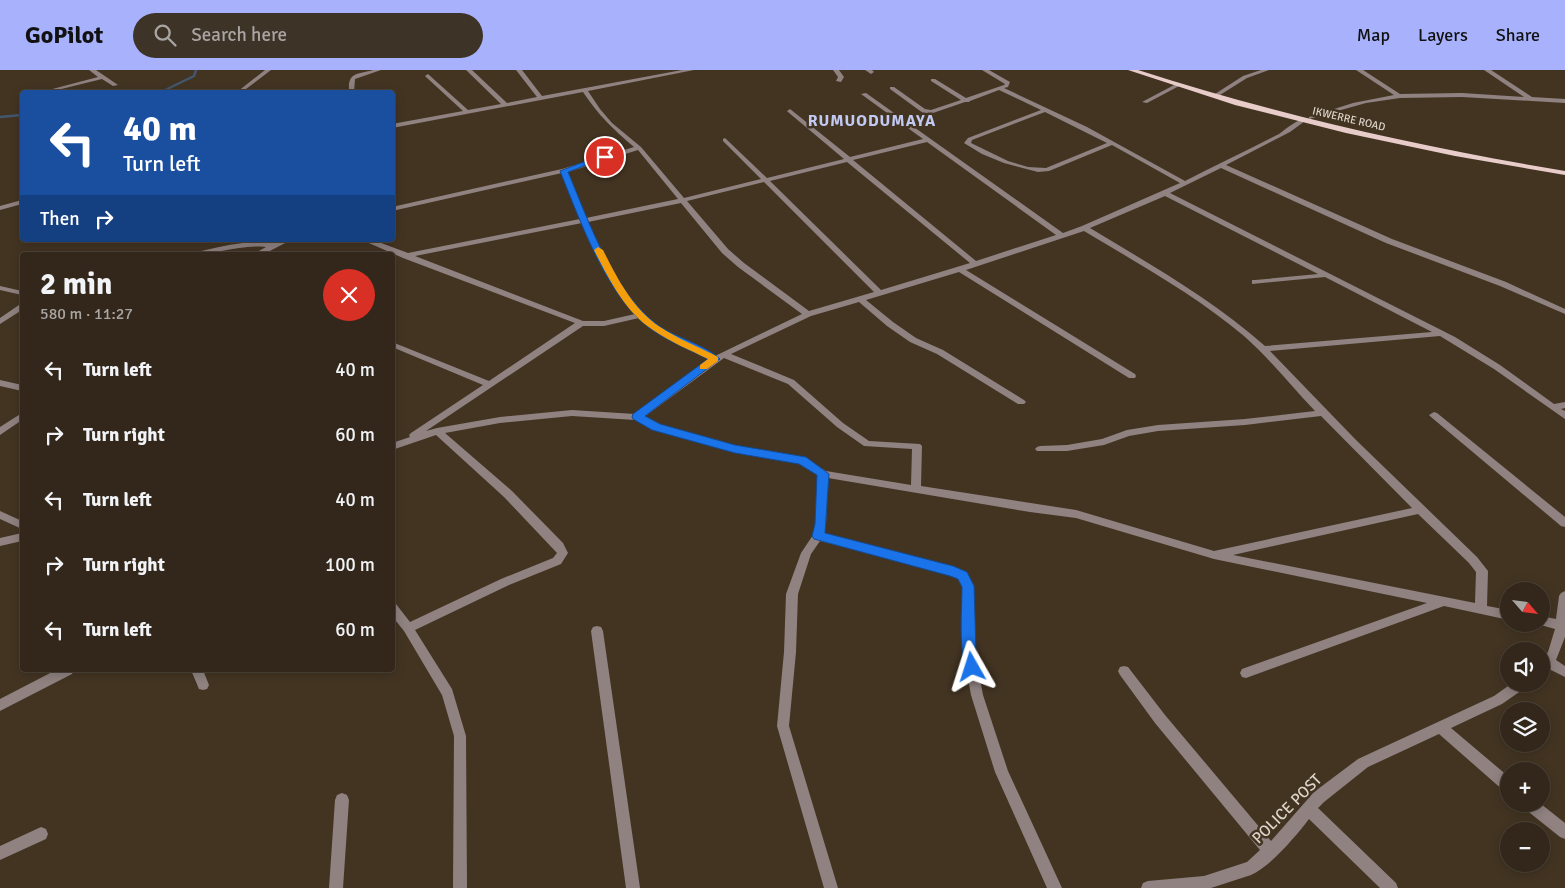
<!DOCTYPE html>
<meta charset="utf-8">
<style>
:root{--surface:#32271a;--page:#3d3327;--text:#f1f3f6;--muted:#a8a5a2;--line:#4d4439;--accent:#a7b1fc}
body{margin:0;font-family:Signika,sans-serif;background:var(--page);color:var(--text);height:100vh;display:flex;flex-direction:column;font-size:19px;white-space:nowrap}
*{box-sizing:border-box;margin:0}
p{font-size:16px;color:var(--muted)}
.icon{flex:none;width:28px;height:28px;fill:none;stroke:currentColor;stroke-width:2;stroke-linecap:round;stroke-linejoin:round}
.map{position:relative;flex:1;overflow:hidden}
.details{position:absolute;left:20px;top:182px;width:375px;height:420px;display:flex;flex-direction:column;background:var(--surface);border-radius:5px;box-shadow:0 2px 12px #0003,0 0 0 1px var(--line)}
.details>*{flex:none}
.hud{position:absolute;left:20px;top:20px;width:375px;height:152px;border-radius:5px;box-shadow:0 2px 12px #0003,0 0 0 1px var(--line);background:#1a4fa0;color:#fff;overflow:hidden}
.needle{width:32px;rotate:118deg}
.fabs{position:absolute;left:1500px;top:512px;display:grid;gap:10px}
.fabs a{display:grid;place-items:center;width:50px;height:50px;border-radius:50%;background:var(--surface);box-shadow:0 2px 12px #0003,0 0 0 1px var(--line);font-size:25px}
.pin{position:absolute;display:grid;place-items:center;width:42px;height:42px;color:#fff;margin:-21px;border:2px solid #fff;border-radius:50%;box-shadow:0 1px 5px #0007}
.me{position:absolute;width:55px;margin:-28px;rotate:354deg;stroke-linejoin:round;filter:drop-shadow(0 0 4px #0008)}
.turn{display:flex;align-items:center;gap:18px;height:105px;padding:0 20px;font-size:22px}
.turn .icon{width:65px;height:65px;stroke-width:2.5}
.turn b{display:block;font-size:35px;line-height:42px}
.then{display:flex;align-items:center;height:48px;padding:0 20px;background:#0003;gap:10px;font-size:19px}
.round{display:grid;place-items:center;flex:none;width:52px;height:52px;border-radius:26px;background:var(--page)}
.headline{display:flex;align-items:center;justify-content:space-between;height:85px;padding:0 20px}
h1{font-size:30px;font-weight:700;line-height:38px}
ul{padding:0;list-style:none}
li{display:flex;align-items:center;gap:15px;height:65px;padding:0 20px}
li div{flex:1}
li b{display:block;font-size:19px}
li em{font-style:normal}
header{display:flex;align-items:center;gap:30px;box-sizing:border-box;height:70px;padding:0 25px;background:var(--accent);color:#111}
header strong{font-size:24px}
nav{display:flex;gap:28px;margin-inline-start:auto;font-size:18px}
.search{width:350px;height:45px;background:var(--page);display:flex;align-items:center;gap:12px;box-sizing:border-box;padding:0 18px;border-radius:28px;color:var(--muted);font-size:19px}
.map>svg:first-child{display:block}
.lines{fill:none;stroke-linecap:round;stroke-linejoin:round}
.stream{stroke:#42576f;stroke-width:2.5}
.street{fill:#8f8281;fill-rule:evenodd}
.primary{fill:#e7ccca;fill-rule:evenodd}
.route{fill:#1a73e8;stroke:#114b97}
.slow{fill:#f59e0b}
.labels{text-anchor:middle;dominant-baseline:central;stroke-width:5;stroke-linejoin:round;paint-order:stroke}
.far-street-label{font-size:11px;fill:#ddd4c9;stroke:#433422}
.far-district-label{font-size:16px;font-weight:bold;letter-spacing:1px;fill:#c2c9f3;stroke:#433422}
.near-street-label{font-size:16px;fill:#ddd4c9;stroke:#433422}
</style>
<header>
<strong>GoPilot</strong>
<div class="search"><svg class="icon" aria-label="search" viewBox="0 0 24 24"><circle cx="10" cy="10" r="6"/><path d="M15 15l6 6"/></svg>Search here</div>
<nav><a>Map</a><a>Layers</a><a>Share</a></nav>
</header>
<div class="map">
<svg width="1565" height="818" viewBox="0 0 1565 818">
<rect width="100%" height="100%" fill="#433422"/>
<g class="lines">
<path class="stream" d="M161,22L194,6L196,0
M0,47L22,45"/>
<path class="street" d="M89,0H96L118,15L113,16L102,9L49,22H41L98,7Z
M265,0H271L242,22H237Z
M373,0H381L355,9L354,22H336L349,19C348,2 359,4 373,0Z
M466,0H472L507,33L537,27L516,0H522L542,26L682,0H694L588,21L600,39L612,53L641,77L684,128L761,109L723,71V69L725,68L767,108L844,89L788,42L787,41L790,39L850,87L923,69L861,24L866,23L1063,163L1082,156L1180,113L1112,75L1049,101L1038,102L1004,93L982,84L964,73L968,68L1041,40L999,20L970,31L969,32H965L933,43H923L890,19V17H894L925,39L931,40L961,30L931,11V9H935L966,28L1004,15L1005,14L982,0H989L1010,12L1008,17L1004,18L1087,57L1185,111C1216,95 1248,80 1279,64C1286,59 1297,49 1305,49V51L1290,62L1226,95L1392,169L1506,212L1565,239V244L1500,216L1386,173L1221,98L1170,123L1455,267L1500,295L1554,334L1565,332V338L1561,339L1565,341V349L1494,299L1440,266L1270,281L1356,370L1477,487L1488,501L1487,536L1509,540V550L1444,536L1246,608L1242,607L1240,603L1242,599L1427,533L1214,489L1076,448L1030,442L828,408L826,454L824,463L957,498C965,503 969,507 974,516L975,582L983,625L1008,701L1062,818H1047L995,702L971,625L963,582L962,516L958,509L950,505L820,471L811,484L798,524L796,582L789,656L838,818H824L777,656L784,582L786,524L801,483L813,465L816,454L818,405L799,393L735,382L653,359L635,350L572,346L500,353L445,363L512,421L563,473L568,483L561,494L509,515L415,560L452,619L466,666L467,818H453L454,666L442,625L404,561L392,546V532L396,534L410,552L501,509L553,488L557,483L504,427L436,365L392,380V373L410,367L409,365L411,363L483,315L392,277V272L489,311L575,253L403,188L362,170H373L408,183L580,149L562,103L392,141V137L562,99L634,77C612,58 600,47 583,22L392,58V54L463,41L426,7L425,6L428,4L468,40L501,34ZM1045,42L1107,73L1046,98L1028,97L1008,91L971,73L972,70ZM927,72L1056,165L976,191L853,90ZM638,80L678,129L586,148L568,102ZM847,92L970,193L881,220L770,111ZM764,112L874,222L809,241L744,193L728,179L687,131ZM1165,126L1318,204L1255,210H1252V214L1325,207L1432,262L1265,276C1212,229 1151,195 1090,158ZM681,133L722,183L738,197L802,244L715,286C696,276 675,268 657,255C624,231 604,189 588,152ZM582,153C595,186 612,217 635,244L604,251H583L415,186ZM1084,161C1139,194 1195,225 1244,266C1270,289 1291,316 1315,341L1245,349L1158,355L1127,360L1102,369L1067,375L1040,376L1037,377L1035,379L1037,381H1067L1104,375L1129,366L1158,361L1245,355L1321,346L1412,438L1214,481L1076,440L921,416L922,376L920,374L869,371L843,353L794,310L731,284L811,246L859,232L887,256L910,272L937,284L1018,334H1024L1026,332L1024,330L943,280L916,268L893,252L866,230L959,202L1129,308H1135L1136,306L1135,304L966,200ZM639,248L663,266L709,289L635,344L572,340L500,347L437,358L426,361L583,256H604ZM724,288L788,314L837,357L864,376L912,379L911,415L826,401L805,388L735,376L659,355L644,347ZM1418,444L1469,493L1476,502L1475,533L1233,485Z
M833,0H839L844,7L841,12L836,11L838,7Z
M865,0H872L874,2L871,4Z
M1261,0H1269L1247,8L1220,25L1215,24L1243,6Z
M1356,0H1363L1400,24L1462,23L1524,27L1484,0H1491L1532,27L1565,29V33L1462,27L1400,28L1366,33L1309,49V47L1353,33L1394,25Z
M1176,14L1181,15L1147,33L1142,32Z
M22,130V134L0,140V136Z
M281,170H291L262,185H252L266,177C240,174 215,185 189,185L193,183C210,179 226,175 243,173C256,171 269,176 281,170Z
M0,216L22,221V225L0,220Z
M19,235H22V240L0,254V248Z
M0,310L22,315V321L0,316Z
M1434,342L1437,343L1565,447V457L1561,456L1431,347L1429,345Z
M22,343V350L0,365V357Z
M0,441L22,451V459L0,449Z
M22,463V471L0,476V468Z
M1565,521V567L1556,590L1565,596V607L1549,599L1541,604V591L1548,582L1555,559L1537,554H1541V546L1556,549L1559,526L1561,523Z
M597,556L601,557L603,561L640,818H626L591,561L593,557Z
M1124,596L1128,597L1165,645L1271,771L1314,722L1358,689L1494,626L1511,614H1527L1525,618L1502,634L1451,658L1509,707V722L1504,721L1439,664L1368,697L1324,732L1318,738L1396,813L1398,818H1380L1309,749C1296,766 1270,797 1251,805L1211,818H1141L1143,813L1148,811L1204,806L1247,792L1260,780L1155,653L1120,605L1118,601L1120,597Z
M56,600H74L72,604L0,641V629Z
M191,600H203L209,615L207,619L203,620L199,619Z
M342,723L347,725L349,730L343,818H329L335,730L337,725Z
M1523,734H1541L1565,753V769L1560,767L1525,739Z
M41,757L46,759L48,764L46,769L0,790V776Z"/>
<path class="primary" d="M1128,0H1138C1278,45 1420,77 1565,101V105L1455,86L1346,63L1235,35Z"/>
</g>
<path class="route" d="M602,85L608,87L568,102C589,152 613,223 659,256C675,267 707,276 720,289L645,346L660,354L735,375L806,387L829,404L825,463L953,496L967,502L974,516L976,582L979,597L977,601L972,603L967,601C958,582 962,538 962,517L958,509L950,506L814,469L812,466L815,454L817,405L799,394L735,383L652,360L633,349L632,347L633,344L708,289C690,280 670,272 654,261C608,231 580,150 560,101Z"/>
<path class="slow" d="M598,177L603,180C617,208 633,239 660,257C678,269 699,277 718,287V291L707,299H700V295L708,289C690,280 670,272 653,260C625,242 609,209 594,180Z"/>
<g class="labels">
<g class="far-street-label">
<text transform="translate(1349 49) rotate(13)">IKWERRE ROAD</text>
</g>
<g class="far-district-label">
<text x="872" y="51">RUMUODUMAYA</text>
</g>
<g class="near-street-label">
<text transform="translate(1287 739) rotate(-45)">POLICE POST</text>
</g>
</g>
</svg>
<div class="fabs">
<a><svg class="needle" viewBox="-14 -14 28 28"><path d="M0-13l5 13h-10z" fill="#e53935"/><path d="M0 13l5-13h-10z" fill="#a8a5a2"/></svg></a>
<a><svg class="icon" aria-label="sound" viewBox="0 0 24 24"><path d="M4 9h4l5-4v14l-5-4H4zM17 9q2 3 0 6"/></svg></a>
<a><svg class="icon" aria-label="layers" viewBox="0 0 24 24"><path d="M12 4l9 5-9 5-9-5zM3 14l9 5 9-5"/></svg></a>
<a>+</a>
<a>−</a>
</div>
<div class="pin" style="left:605px;top:87px;background:#d93025"><svg class="icon" aria-label="arrive" viewBox="0 0 24 24"><path d="M6 21V4h12l-3 4 3 4H6"/></svg></div>
<svg class="me" style="left:972px;top:597px" viewBox="-20 -20 40 40"><path d="M0-17L14 15 0 8-14 15z" fill="#1a73e8" stroke="#fff" stroke-width="4"/></svg>
<div class="hud">
<div class="turn"><svg class="icon" aria-label="left" viewBox="0 0 24 24"><path d="M17 20v-9H6M10 6l-5 5 5 5"/></svg><div><b>40 m</b>Turn left</div></div>
<div class="then">Then<svg class="icon" aria-label="right" viewBox="0 0 24 24"><path d="M7 20v-9h11M14 6l5 5-5 5"/></svg></div>
</div>
<section class="details">
<div class="headline"><div><h1>2 min</h1><p>580 m · 11:27</p></div><a class="round" style="background:#d93025;color:#fff"><svg class="icon" aria-label="close" viewBox="0 0 24 24"><path d="M6 6l12 12M18 6L6 18"/></svg></a></div>
<ul>
<li><svg class="icon" aria-label="left" viewBox="0 0 24 24"><path d="M17 20v-9H6M10 6l-5 5 5 5"/></svg><div><b>Turn left</b></div><em>40 m</em></li>
<li><svg class="icon" aria-label="right" viewBox="0 0 24 24"><path d="M7 20v-9h11M14 6l5 5-5 5"/></svg><div><b>Turn right</b></div><em>60 m</em></li>
<li><svg class="icon" aria-label="left" viewBox="0 0 24 24"><path d="M17 20v-9H6M10 6l-5 5 5 5"/></svg><div><b>Turn left</b></div><em>40 m</em></li>
<li><svg class="icon" aria-label="right" viewBox="0 0 24 24"><path d="M7 20v-9h11M14 6l5 5-5 5"/></svg><div><b>Turn right</b></div><em>100 m</em></li>
<li><svg class="icon" aria-label="left" viewBox="0 0 24 24"><path d="M17 20v-9H6M10 6l-5 5 5 5"/></svg><div><b>Turn left</b></div><em>60 m</em></li>
</ul>
</section>
</div>
